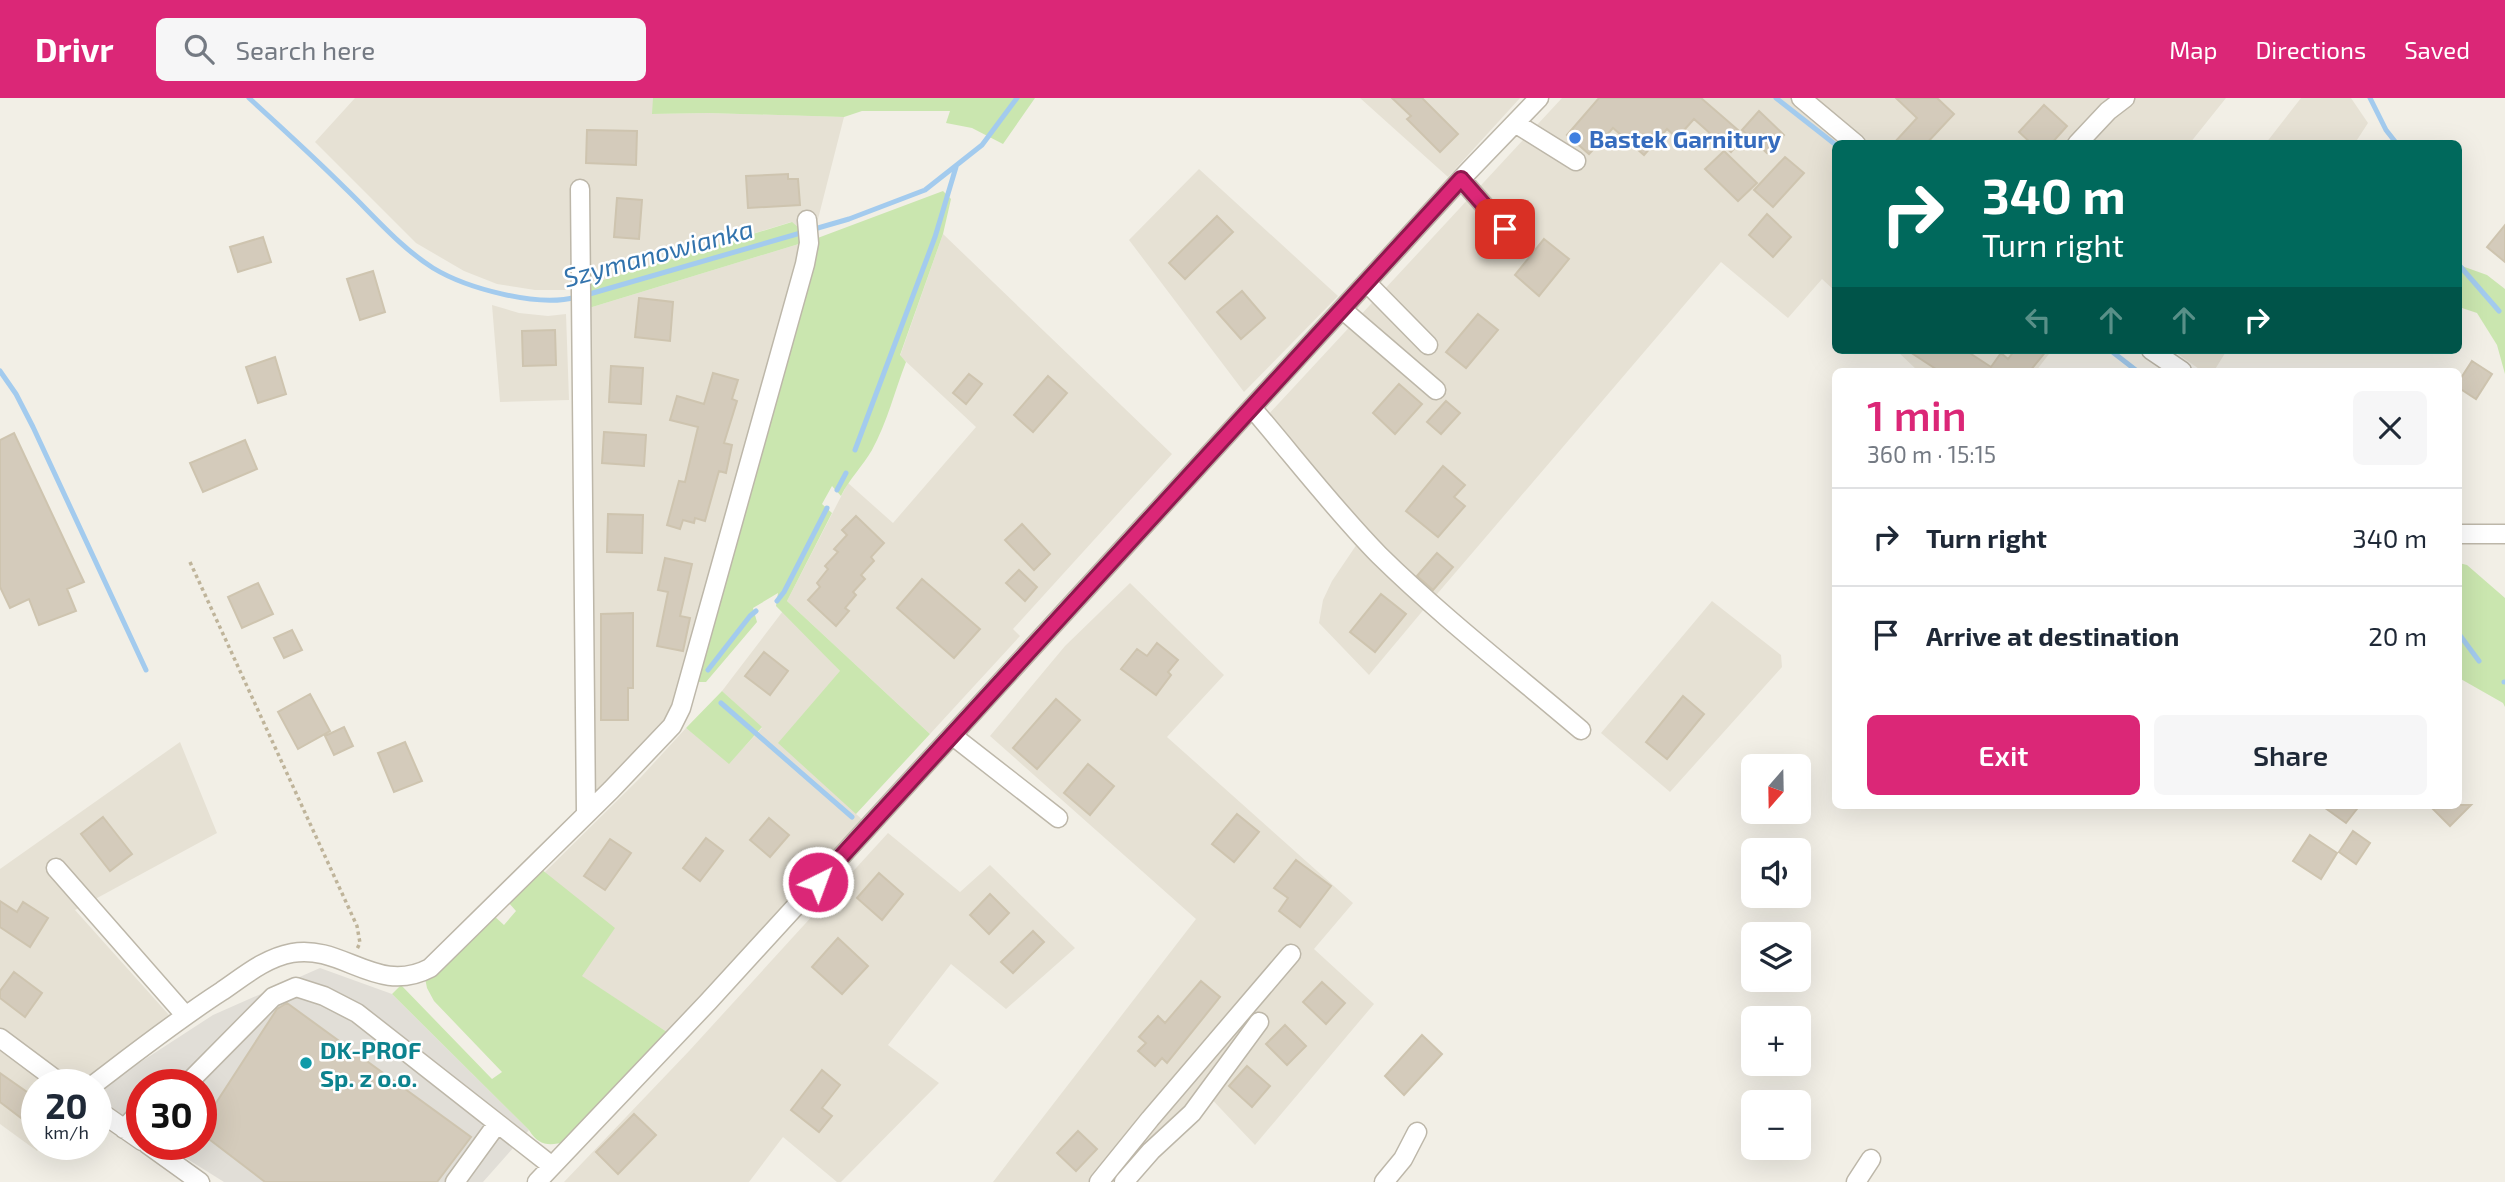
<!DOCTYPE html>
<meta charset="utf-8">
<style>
:root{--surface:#fff;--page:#f6f6f7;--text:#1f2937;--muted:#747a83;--line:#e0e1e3;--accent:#db2777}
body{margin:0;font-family:"Exo 2",sans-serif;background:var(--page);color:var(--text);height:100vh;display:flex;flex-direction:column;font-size:26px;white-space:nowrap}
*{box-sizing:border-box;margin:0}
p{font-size:23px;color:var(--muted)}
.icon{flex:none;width:38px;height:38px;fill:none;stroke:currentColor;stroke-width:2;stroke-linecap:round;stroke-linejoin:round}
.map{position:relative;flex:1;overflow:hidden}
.details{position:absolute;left:1832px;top:270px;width:630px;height:441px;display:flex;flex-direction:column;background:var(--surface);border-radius:10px;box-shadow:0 7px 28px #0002}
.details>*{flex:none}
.top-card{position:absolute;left:1832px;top:42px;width:630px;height:214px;border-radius:10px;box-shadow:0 7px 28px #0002;background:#00695c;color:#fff;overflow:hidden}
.needle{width:46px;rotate:200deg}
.buttons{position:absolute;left:1741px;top:656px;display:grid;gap:14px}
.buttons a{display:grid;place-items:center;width:70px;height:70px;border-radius:10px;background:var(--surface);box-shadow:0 7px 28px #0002;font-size:35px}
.speed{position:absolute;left:21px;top:971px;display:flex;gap:14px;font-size:35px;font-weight:700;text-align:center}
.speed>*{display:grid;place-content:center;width:91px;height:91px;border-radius:50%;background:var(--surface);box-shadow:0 7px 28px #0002;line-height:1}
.speed small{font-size:18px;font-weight:400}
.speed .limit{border:10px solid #d22;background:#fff;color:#111}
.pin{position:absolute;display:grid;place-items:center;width:60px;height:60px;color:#fff;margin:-30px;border-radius:14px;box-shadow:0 4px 10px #0006}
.me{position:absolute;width:77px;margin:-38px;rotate:42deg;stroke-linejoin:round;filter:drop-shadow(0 0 5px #0008)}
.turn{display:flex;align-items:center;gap:24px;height:147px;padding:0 35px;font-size:32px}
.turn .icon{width:91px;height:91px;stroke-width:2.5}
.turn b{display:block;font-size:49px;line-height:60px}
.lanes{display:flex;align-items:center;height:66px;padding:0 35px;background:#0003;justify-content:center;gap:35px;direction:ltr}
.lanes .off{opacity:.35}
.round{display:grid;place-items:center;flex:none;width:74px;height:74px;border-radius:10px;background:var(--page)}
.head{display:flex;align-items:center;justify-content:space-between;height:119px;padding:0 35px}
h1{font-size:42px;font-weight:600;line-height:52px;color:var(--accent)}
.cta{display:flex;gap:14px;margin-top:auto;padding:14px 35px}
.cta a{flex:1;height:80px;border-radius:10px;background:var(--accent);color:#fff;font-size:28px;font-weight:600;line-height:80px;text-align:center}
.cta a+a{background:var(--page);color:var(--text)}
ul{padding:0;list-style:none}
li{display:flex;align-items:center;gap:21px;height:98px;padding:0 35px;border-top:2px solid var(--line)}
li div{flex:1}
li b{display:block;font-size:26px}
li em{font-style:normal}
header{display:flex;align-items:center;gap:42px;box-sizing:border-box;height:98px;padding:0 35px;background:var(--accent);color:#fff}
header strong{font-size:33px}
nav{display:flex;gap:38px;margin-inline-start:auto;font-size:24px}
.search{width:490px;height:63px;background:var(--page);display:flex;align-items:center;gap:18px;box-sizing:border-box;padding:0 24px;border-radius:10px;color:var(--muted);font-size:26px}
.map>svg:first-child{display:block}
.residential{fill:#e6e1d4}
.industrial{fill:#e1ded7}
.green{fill:#cae6af}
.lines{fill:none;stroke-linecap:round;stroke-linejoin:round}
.stream{stroke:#a3cbee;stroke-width:5}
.building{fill:#d4cbbb;stroke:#cec4af;stroke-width:2}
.minor-casing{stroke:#bdb7a9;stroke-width:21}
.path{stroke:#bfb49a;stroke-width:3.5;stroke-dasharray:3.5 3.5;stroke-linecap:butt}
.minor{stroke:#fff;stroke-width:18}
.route-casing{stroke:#8e194d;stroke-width:18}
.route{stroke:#db2777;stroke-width:12}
.shop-dot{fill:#3f7fe0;stroke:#fff;stroke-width:2.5}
.culture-dot{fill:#0f9aa8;stroke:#fff;stroke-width:2.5}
.labels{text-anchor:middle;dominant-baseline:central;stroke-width:5;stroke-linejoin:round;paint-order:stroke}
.shop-label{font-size:24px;font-weight:bold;fill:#366cbe;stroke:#fff;text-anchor:start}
.culture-label{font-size:24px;font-weight:bold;fill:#0d838f;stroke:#fff;text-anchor:start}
.water-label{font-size:26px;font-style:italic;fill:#3273ad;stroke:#fff}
</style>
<header>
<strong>Drivr</strong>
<div class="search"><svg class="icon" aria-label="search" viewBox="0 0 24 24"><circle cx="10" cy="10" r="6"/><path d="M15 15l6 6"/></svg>Search here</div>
<nav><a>Map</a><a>Directions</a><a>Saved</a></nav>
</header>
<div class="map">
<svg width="2505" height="1084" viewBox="0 0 2505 1084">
<rect width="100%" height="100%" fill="#f2efe6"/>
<path class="residential" d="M355,0H653V16L708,15L844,19L818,121L798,129L791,124L590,186L564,192H535L497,186L464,173L416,145L315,44Z
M1360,0H1520L1448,79Z
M1562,0H2226L2190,45L1836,46V194L1822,181L1788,220L1721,164L1432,502L1364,434L1266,319Z
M2301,0H2351L2368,25L2355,45H2266Z
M1199,71L1338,198L1244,294L1129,142Z
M943,136L1172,356L1013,531L1020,538L930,636L787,503L848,385L893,425L976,329L900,258Z
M802,145L800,164L672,616L601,691L590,694L589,210Z
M492,207L519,215L548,218L566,216L569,302L500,304Z
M1896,252H2052L2036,273H1918Z
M2172,252H2227L2214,273H2202Z
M1357,446L1425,510L1369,577L1319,525L1323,502L1332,483Z
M1130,485L1224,577L1167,639L1353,805L1314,851L1374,906L1255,1047L1204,993L1136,1084H993L1196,821L990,638L1065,548Z
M1712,503L1781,557L1782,569L1670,694L1601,635Z
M783,513L840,573L856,716L864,723L667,934L581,878L545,774L641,679L686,630L729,665L762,630L722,593Z
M180,644L217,735L75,812L169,917L96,991V987H37V1046L42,1047L37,1053L0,1026V771Z
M888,735L960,794L990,767L1075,850L1006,911L951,866L888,947L939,985L841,1084H837L783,1039L749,1084H564L690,952Z"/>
<path class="industrial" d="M320,870L392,896L529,1032L483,1084H224L165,1047L201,1046V987H142V1031L96,1002V993L213,917Z"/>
<path class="green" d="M653,0H1035L1003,46L972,30L946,25L950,13H862L844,19L708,15L652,16Z
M943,93L951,101L943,136L900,257L906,264C895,292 887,325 872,352C863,368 849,381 841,398L832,388L822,406L832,415L787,503L930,636L856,716L778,645L840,573L776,508L778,495L753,510L757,524L706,584H697L815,141Z
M792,124L798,129L802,145L589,210L590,186Z
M2459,167L2487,177L2505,191V276L2497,247L2477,215L2459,209Z
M2459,465L2467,467L2505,500V609L2503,605L2459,580Z
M722,593L762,629L729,666L686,630Z
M541,771L615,830L582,878L667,934L566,1044C548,1048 539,1048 529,1032L392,896L401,887L492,981L502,974L434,903L427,890L425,880L493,817L504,827L516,813L508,804Z"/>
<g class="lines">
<path class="stream" d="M249,0C282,30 315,60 346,91C374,118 400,149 433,170C466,190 538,210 576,199
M1776,0L1836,47
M2370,0L2386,32L2397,46
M2459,167L2499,213
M586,197L849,121L925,92L982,47L1017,0
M2110,252L2137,273
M0,273L16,296L33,329L146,572
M855,352L935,139L956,69
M837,392L846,375
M777,503L784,494L827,410
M2459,536L2479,563
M708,572L750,518L756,513
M2504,584H2505
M721,605L852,719"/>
</g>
<path class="building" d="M1392,0H1422L1458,36L1440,54L1407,21L1411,18Z
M1599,0H1701L1745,38L1731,54L1694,21L1677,40L1667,31L1644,57L1613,30L1589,56L1567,37Z
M1896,0H1937L1954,16L1926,46H1893L1917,20Z
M2044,7L2067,28L2051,46H2032L2019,34Z
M1759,13L1784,37L1767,55L1742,32Z
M587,32L637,33L636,67L586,65Z
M1724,53L1757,85L1738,103L1705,71Z
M1785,59L1804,75L1773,109L1754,92Z
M788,76V81H798L800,107L748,110L746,78Z
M617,100L642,102L639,141L614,139Z
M1767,116L1791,139L1773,159L1749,137Z
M1217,118L1233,134L1185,181L1169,165Z
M2505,127V164L2487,149Z
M263,139L271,164L238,174L230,149Z
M1544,141L1569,161L1539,198L1515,177Z
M373,173L385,214L360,222L347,181Z
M1242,193L1265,220L1241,241L1217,214Z
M639,200L673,204L670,243L635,239Z
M1478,216L1498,232L1466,270L1446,254Z
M555,232L556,267L523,268L522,233Z
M1907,252H1965L1991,269L2001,255L2008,261L2015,252H2047L2030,273H1939Z
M275,259L286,296L258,305L246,269Z
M2472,263L2492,276L2476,301L2459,290V283Z
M611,268L643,270L641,306L609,304Z
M713,275L738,282L732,301L737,303L724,345L732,347L726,375L719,373L705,423L695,420L694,425L683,422L680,431L667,427L679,383L685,384L698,329L670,322L677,298L704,306Z
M969,276L982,286L966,306L953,295Z
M1048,278L1067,295L1033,334L1014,317Z
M1399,286L1422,306L1395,336L1373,315Z
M1446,303L1460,315L1441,336L1427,324Z
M604,334L646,337L644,368L602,365Z
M14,335L84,484L67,491L76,513L39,527L29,501L10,510L0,489V342Z
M245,342L257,371L203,394L190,365Z
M1443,368L1465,387L1454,399L1465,408L1438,439L1406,413Z
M608,416L643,417L642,455L607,454Z
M856,418L884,445L871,459L874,463L861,477L865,481L853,494L856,497L845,510L849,513L836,528L808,502L820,489L817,485L828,471L825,468L838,454L834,451L847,437L842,432Z
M1022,426L1050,456L1034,472L1005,442Z
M1437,455L1453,469L1433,492L1417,478Z
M665,460L692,466L680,518L690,520L683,553L657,548L668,494L658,492Z
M1019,472L1037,489L1025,503L1006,485Z
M922,481L980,531L954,560L897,510Z
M258,485L273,516L242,530L228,499Z
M1381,496L1406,516L1375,554L1350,534Z
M633,515V590H628V622H601V516Z
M292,532L302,552L284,560L274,540Z
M1157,545L1178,562L1168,574L1171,577L1156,597L1121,571L1137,551L1147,558Z
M764,554L788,573L770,597L745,578Z
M310,596L330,633L298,651L278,614Z
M1683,598L1704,616L1667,661L1646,644Z
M1056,601L1080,622L1037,671L1013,650Z
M344,629L353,648L334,657L325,638Z
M405,644L422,683L394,694L378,655Z
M1088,666L1114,688L1090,717L1064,695Z
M2321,707H2360L2346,725Z
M2429,707H2471L2450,728Z
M1237,716L1259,734L1234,764L1212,746Z
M103,719L132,756L110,773L81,736Z
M769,720L789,737L770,759L750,742Z
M2353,733L2370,745L2356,766L2339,754Z
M2310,737L2337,755L2321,781L2293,763Z
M706,740L723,753L700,783L683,770Z
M610,741L631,755L605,792L584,778Z
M1296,762L1331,788L1300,829L1279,813L1288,800L1274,790Z
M879,775L903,796L882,822L857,800Z
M990,796L1009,815L989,836L970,817Z
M0,803L17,814L23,804L48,820L30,849L0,829Z
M1033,833L1044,844L1013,875L1001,864Z
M838,840L868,868L842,896L812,869Z
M14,874L42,895L25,919L0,900V893Z
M1201,883L1220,899L1167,965L1162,960L1155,968L1138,953L1146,945L1139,939L1158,918L1165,925Z
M1322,884L1345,905L1326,926L1303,904Z
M287,905L471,1039L437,1084H265L201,1035V1028L277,911Z
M1285,927L1306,948L1287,967L1266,946Z
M1422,937L1442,956L1404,997L1385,978Z
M1247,968L1270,988L1252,1009L1229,988Z
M822,972L840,987L822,1010L832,1018L819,1034L791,1012Z
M0,975L37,1001V1016L29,1026L0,1004Z
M634,1016L656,1037L618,1076L596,1054Z
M1078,1033L1097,1051L1076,1073L1057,1055Z"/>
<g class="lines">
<g class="minor-casing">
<path id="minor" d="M1801,0L1856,46
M1515,25L1576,63
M2077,46L2108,13L2125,0
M1461,81L1520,148
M580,91L586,716
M1367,185L1428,247
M1343,212L1436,292
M2151,252L2182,273
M1253,311C1295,360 1334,411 1379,457C1442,519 1513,574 1581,632
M2459,436H2505
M953,638L1058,720
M56,770L185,917
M0,940L63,987
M93,987C135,955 177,922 222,893C244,878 265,860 292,855C343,846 377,898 430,870L611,692L672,628L681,610L805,166L809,145L807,122
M186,987L273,899L296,889L324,898L357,915L552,1068
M96,1011L142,1043
M124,1031L142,1011
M147,1046L200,1084
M455,1084L497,1026
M537,1084L708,904L1461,81L1539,0
M1099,1084L1150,1021L1291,856
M1124,1084L1151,1053L1192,1015L1259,924
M1384,1084L1403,1061L1417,1034
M1856,1084L1871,1061"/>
</g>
<path class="path" d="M190,464L357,828L360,845L357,851"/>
<use href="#minor" class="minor"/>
</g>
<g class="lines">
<g class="route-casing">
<path id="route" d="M818,784L1461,81L1505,131"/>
</g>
<use href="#route" class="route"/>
</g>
<circle class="shop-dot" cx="1575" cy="40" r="7"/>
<circle class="culture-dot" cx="306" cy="965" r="7"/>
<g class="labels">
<g class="shop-label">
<text x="1589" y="40">Bastek Garnitury</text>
</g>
<g class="culture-label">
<text x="320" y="951">DK-PROF<tspan x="320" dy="28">Sp. z o.o.</tspan></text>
</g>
<g class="water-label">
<text transform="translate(658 154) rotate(-15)">Szymanowianka</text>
</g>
</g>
</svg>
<div class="buttons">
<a><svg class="needle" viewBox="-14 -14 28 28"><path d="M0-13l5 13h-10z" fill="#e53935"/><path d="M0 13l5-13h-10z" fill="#747a83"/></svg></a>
<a><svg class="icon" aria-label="sound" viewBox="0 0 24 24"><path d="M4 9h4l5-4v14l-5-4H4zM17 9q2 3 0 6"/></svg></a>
<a><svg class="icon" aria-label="layers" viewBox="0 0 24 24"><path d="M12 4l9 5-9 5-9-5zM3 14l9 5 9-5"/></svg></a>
<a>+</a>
<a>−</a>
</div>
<div class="speed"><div>20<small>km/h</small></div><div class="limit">30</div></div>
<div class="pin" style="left:1505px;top:131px;background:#d93025"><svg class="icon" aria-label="arrive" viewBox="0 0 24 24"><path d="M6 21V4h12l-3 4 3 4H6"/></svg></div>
<svg class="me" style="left:818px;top:784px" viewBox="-20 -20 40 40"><circle r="17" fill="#db2777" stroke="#fff" stroke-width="3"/><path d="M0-11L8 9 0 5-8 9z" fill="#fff"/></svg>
<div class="top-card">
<div class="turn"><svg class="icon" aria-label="right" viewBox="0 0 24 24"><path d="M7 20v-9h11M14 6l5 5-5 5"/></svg><div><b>340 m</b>Turn right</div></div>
<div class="lanes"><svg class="icon off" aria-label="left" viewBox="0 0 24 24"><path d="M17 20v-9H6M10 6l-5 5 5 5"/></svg><svg class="icon off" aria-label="ahead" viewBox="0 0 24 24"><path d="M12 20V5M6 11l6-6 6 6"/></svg><svg class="icon off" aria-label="ahead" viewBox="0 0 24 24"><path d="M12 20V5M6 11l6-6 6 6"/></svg><svg class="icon" aria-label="right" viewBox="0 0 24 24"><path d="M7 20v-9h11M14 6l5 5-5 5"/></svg></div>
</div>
<section class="details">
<div class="head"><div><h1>1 min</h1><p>360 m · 15:15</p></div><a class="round"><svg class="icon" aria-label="close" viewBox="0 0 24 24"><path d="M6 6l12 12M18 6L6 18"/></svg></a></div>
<ul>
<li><svg class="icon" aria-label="right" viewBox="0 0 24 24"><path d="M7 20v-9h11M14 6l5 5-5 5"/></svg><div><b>Turn right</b></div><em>340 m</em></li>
<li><svg class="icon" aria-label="arrive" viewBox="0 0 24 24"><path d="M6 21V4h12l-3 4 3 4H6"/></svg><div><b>Arrive at destination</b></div><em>20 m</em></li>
</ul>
<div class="cta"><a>Exit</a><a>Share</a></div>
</section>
</div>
